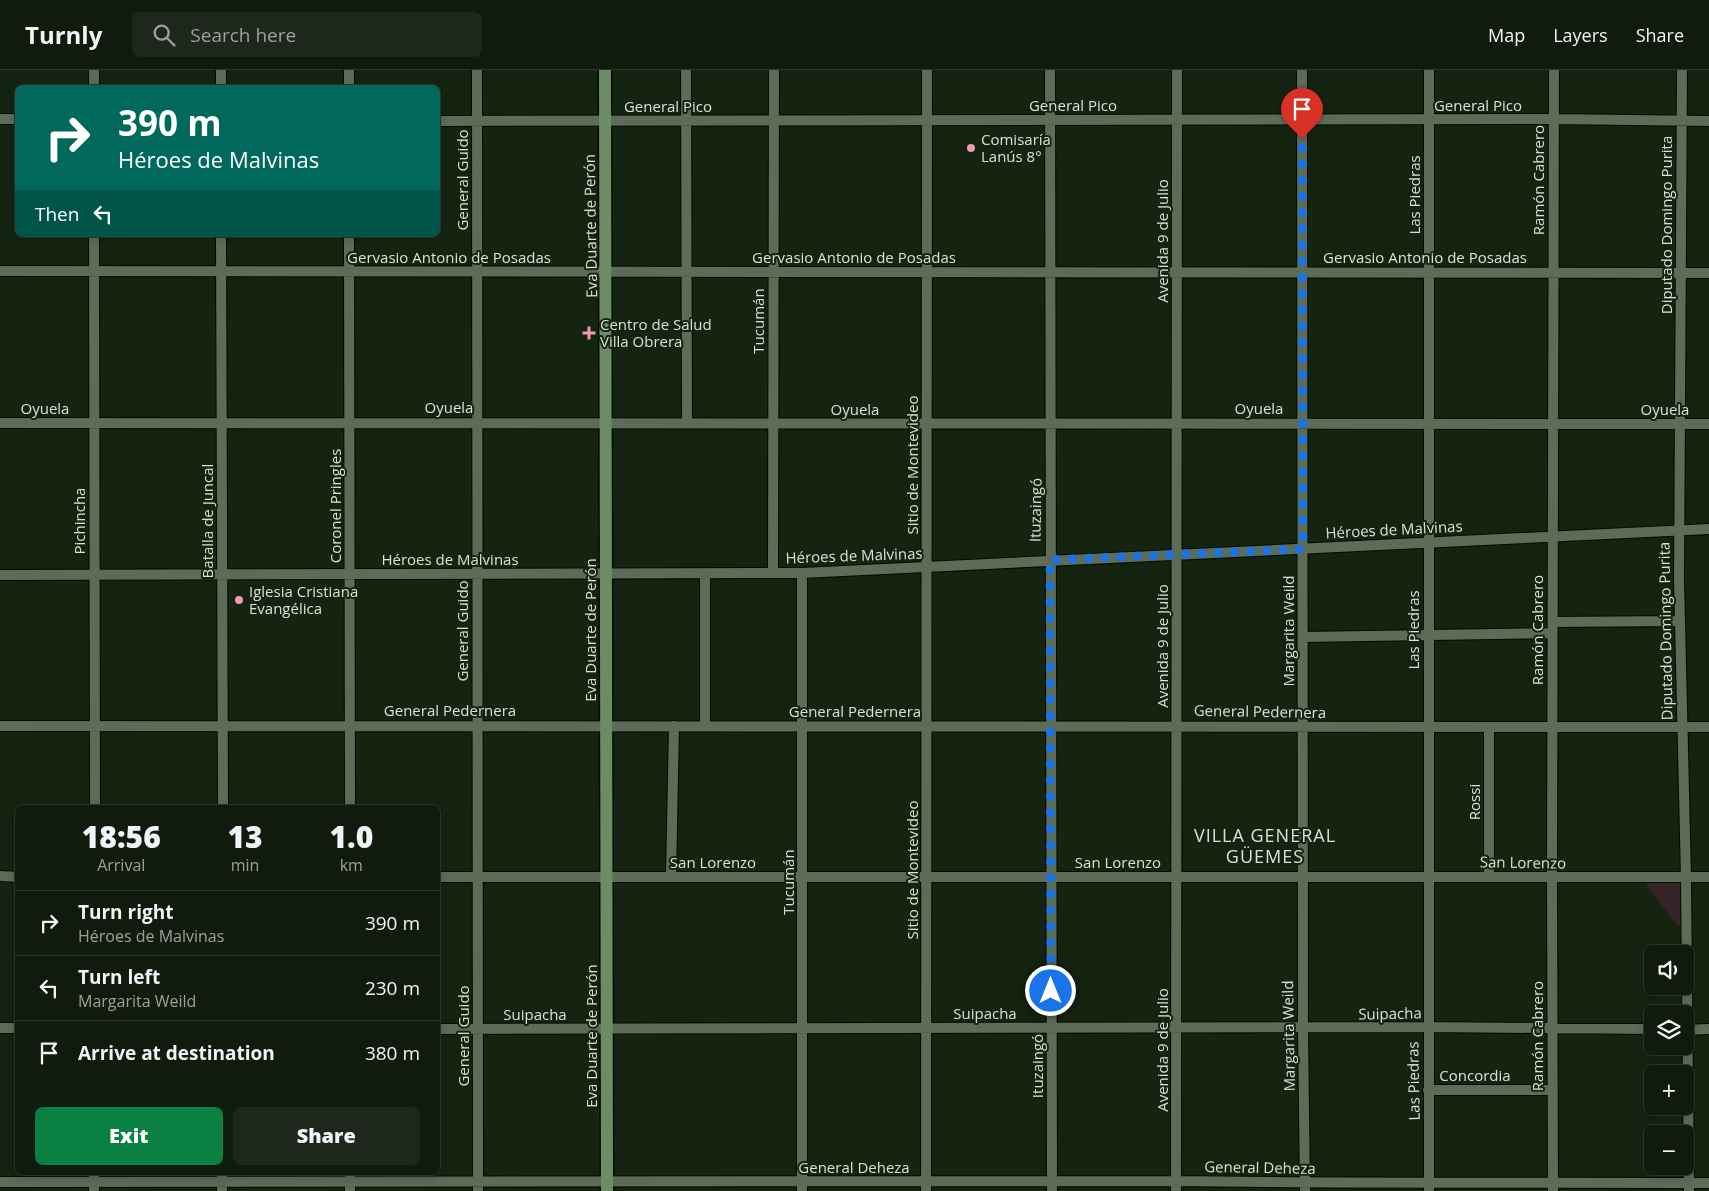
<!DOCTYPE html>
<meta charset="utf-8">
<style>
:root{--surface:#101a0d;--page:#1e271b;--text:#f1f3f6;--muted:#9ca19d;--line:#30382e;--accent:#0b8043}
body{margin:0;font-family:"Open Sans",sans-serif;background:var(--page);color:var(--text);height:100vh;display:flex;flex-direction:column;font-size:19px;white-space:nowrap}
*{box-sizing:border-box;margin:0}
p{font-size:16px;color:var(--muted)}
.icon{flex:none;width:28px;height:28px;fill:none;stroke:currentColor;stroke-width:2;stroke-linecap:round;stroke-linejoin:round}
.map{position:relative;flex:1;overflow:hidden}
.drawer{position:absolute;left:15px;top:735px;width:425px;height:370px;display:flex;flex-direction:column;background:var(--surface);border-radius:8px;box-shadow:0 2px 8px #0003,0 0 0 1px var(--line)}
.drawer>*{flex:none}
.banner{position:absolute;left:15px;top:15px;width:425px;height:152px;border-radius:8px;box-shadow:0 2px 8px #0003,0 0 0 1px var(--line);background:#00695c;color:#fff;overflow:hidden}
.tools{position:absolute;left:1644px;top:875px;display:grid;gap:10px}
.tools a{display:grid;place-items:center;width:50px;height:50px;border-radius:8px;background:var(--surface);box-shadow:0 2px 8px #0003,0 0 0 1px var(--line);font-size:25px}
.pin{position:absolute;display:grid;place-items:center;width:42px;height:42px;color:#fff;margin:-51px -21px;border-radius:50% 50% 50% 0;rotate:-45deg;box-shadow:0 0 5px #0007}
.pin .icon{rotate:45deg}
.me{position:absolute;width:55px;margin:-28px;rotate:0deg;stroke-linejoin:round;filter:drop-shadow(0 0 4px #0008)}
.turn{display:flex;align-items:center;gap:18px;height:105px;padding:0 20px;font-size:22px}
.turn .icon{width:65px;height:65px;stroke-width:2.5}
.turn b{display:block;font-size:35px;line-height:42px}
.then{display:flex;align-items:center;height:48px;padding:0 20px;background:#0003;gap:10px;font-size:19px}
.eta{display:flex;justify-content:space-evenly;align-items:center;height:85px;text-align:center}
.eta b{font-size:30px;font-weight:800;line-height:35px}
.cta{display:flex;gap:10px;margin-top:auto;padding:10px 20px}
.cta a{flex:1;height:58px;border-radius:8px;background:var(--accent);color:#fff;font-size:20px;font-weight:800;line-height:58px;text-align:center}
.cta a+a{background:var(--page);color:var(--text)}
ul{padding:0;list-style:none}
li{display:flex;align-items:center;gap:15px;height:65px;padding:0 20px;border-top:1px solid var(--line)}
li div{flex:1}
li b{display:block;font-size:19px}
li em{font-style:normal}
header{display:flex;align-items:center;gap:30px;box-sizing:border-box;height:70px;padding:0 25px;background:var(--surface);border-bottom:1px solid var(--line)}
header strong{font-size:24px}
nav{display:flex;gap:28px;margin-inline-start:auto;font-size:18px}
.search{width:350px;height:45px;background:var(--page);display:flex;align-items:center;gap:12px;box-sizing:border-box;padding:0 18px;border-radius:8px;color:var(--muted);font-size:19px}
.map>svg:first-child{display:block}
.green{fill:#352328}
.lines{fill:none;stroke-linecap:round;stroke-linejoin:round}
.minor-casing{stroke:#020c01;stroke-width:12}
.major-casing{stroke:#020c01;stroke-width:15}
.minor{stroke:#5c6c57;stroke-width:10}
.major{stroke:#6d8c63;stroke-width:12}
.route{stroke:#1a73e8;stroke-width:9;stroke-dasharray:0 16.2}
.poi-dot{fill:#f09ab4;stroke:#152311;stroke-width:2}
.labels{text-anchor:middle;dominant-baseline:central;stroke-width:4;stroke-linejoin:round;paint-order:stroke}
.street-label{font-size:15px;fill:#d8e1d5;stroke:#152311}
.poi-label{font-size:15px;fill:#d8e1d5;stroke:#152311;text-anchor:start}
.quarter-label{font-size:18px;letter-spacing:1px;fill:#d8e1d5;stroke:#152311}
</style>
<header>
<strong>Turnly</strong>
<div class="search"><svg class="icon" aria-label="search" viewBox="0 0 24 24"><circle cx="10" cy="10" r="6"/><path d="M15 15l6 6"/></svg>Search here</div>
<nav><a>Map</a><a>Layers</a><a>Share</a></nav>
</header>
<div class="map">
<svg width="1709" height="1121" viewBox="0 0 1709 1121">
<rect width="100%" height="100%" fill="#152311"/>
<path class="green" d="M1647,811L1680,812L1682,815L1683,855H1677L1647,816Z"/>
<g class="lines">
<g class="minor-casing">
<path id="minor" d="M94,0V18
M221,0V18
M349,0V18
M477,0L478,1121
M686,0L687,353
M1050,0L1052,1121
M1302,0L1303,959L1305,1121
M1429,0V1121
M1682,0L1679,509L1686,808L1689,1121
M0,49H18
M438,51L1553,49L1709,51
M94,165L95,738
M221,165L223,738
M349,165L350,738
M0,201L1709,203
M0,353L1709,354
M773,503L774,0
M0,505L802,503L1709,459
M1553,552L1679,551
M1303,567L1552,563
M705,655V504
M0,656L1709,657
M1489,657V807
M0,806L18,807
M438,807H1709
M671,807L674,656
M0,958H18
M438,959L1427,957L1652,959
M1685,960L1709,959
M1428,1020H1553
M94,1102V1121
M222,1102V1121
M350,1102V1121
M0,1112L1176,1111C1354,1114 1531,1112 1709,1113
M802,1121V503
M926,1121L927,0
M1176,1121L1177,0
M1553,1121L1552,808L1554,0"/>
</g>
<g class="major-casing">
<path id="major" d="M605,0L607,1121"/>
</g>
<use href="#minor" class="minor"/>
<use href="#major" class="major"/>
</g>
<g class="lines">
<path class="route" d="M1051,921L1050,490L1303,479L1302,69"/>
</g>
<g class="poi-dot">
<circle cx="971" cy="78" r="5"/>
<path d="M586.5 255.5h5v5h5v5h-5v5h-5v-5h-5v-5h5z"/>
<circle cx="239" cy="530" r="5"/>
</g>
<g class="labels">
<g class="street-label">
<text x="1073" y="35">General Pico</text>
<text x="1478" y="35">General Pico</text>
<text x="668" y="36">General Pico</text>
<text transform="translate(462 110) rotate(-90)">General Guido</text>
<text transform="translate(1538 110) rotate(-90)">Ramón Cabrero</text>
<text transform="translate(1414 125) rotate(-90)">Las Piedras</text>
<text transform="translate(1666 155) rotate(-90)">Diputado Domingo Purita</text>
<text transform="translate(590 156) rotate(-91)">Eva Duarte de Perón</text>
<text transform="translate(1162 171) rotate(-90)">Avenida 9 de Julio</text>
<text x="449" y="187">Gervasio Antonio de Posadas</text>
<text x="854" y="187">Gervasio Antonio de Posadas</text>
<text x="1425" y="187">Gervasio Antonio de Posadas</text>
<text transform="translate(758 251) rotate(-90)">Tucumán</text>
<text x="449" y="337">Oyuela</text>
<text x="45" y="338">Oyuela</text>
<text x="1259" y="338">Oyuela</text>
<text x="855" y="339">Oyuela</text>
<text x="1665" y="339">Oyuela</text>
<text transform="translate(912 395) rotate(-90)">Sitio de Montevideo</text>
<text transform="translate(335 436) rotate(-90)">Coronel Pringles</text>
<text transform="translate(1035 440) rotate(-89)">Ituzaingó</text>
<text transform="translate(79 451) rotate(-90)">Pichincha</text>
<text transform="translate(207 451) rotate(-90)">Batalla de Juncal</text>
<text transform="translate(1394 459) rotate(-3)">Héroes de Malvinas</text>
<text transform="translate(854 485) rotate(-2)">Héroes de Malvinas</text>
<text x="450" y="489">Héroes de Malvinas</text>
<text transform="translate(590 560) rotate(-90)">Eva Duarte de Perón</text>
<text transform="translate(1413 560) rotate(-90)">Las Piedras</text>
<text transform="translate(1537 560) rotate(-90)">Ramón Cabrero</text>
<text transform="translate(462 561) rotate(-90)">General Guido</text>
<text transform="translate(1288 561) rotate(-90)">Margarita Weild</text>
<text transform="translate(1665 561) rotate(-91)">Diputado Domingo Purita</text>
<text transform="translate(1162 576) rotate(-90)">Avenida 9 de Julio</text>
<text x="450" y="640">General Pedernera</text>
<text x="855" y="641">General Pedernera</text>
<text transform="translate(1260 641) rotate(1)">General Pedernera</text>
<text transform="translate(1474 732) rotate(-90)">Rossi</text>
<text x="713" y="792">San Lorenzo</text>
<text x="1118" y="792">San Lorenzo</text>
<text transform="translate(1523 792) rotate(1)">San Lorenzo</text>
<text transform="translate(912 800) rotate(-90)">Sitio de Montevideo</text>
<text transform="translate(788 812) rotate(-90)">Tucumán</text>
<text x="985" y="943">Suipacha</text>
<text transform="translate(1390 943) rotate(-1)">Suipacha</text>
<text x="535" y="944">Suipacha</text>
<text transform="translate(463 966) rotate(-90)">General Guido</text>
<text transform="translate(591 966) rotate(-90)">Eva Duarte de Perón</text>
<text transform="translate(1288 966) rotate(-91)">Margarita Weild</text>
<text transform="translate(1537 966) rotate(-90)">Ramón Cabrero</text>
<text transform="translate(1162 980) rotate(-90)">Avenida 9 de Julio</text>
<text transform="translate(1037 996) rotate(-90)">Ituzaingó</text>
<text x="1475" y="1005">Concordia</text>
<text transform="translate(1413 1011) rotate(-91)">Las Piedras</text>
<text x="854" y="1097">General Deheza</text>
<text transform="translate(1260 1097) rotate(1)">General Deheza</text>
</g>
<g class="poi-label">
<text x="981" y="69">Comisaría<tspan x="981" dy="17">Lanús 8°</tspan></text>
<text x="600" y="254">Centro de Salud<tspan x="600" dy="17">Villa Obrera</tspan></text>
<text x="249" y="521">Iglesia Cristiana<tspan x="249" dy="17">Evangélica</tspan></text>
</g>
<g class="quarter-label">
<text x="1265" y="765">VILLA GENERAL<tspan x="1265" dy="21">GÜEMES</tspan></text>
</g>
</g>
</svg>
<div class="tools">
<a><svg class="icon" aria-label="sound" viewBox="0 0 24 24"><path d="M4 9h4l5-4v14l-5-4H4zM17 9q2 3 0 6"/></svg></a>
<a><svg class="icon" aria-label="layers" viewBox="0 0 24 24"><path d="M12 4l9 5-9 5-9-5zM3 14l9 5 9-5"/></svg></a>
<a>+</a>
<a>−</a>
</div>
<div class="pin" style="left:1302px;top:69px;background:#d93025"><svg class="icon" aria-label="arrive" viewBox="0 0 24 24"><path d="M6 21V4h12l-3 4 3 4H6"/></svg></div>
<svg class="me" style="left:1051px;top:921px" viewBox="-20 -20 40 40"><circle r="17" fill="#1a73e8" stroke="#fff" stroke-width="3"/><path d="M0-11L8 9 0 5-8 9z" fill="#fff"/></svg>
<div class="banner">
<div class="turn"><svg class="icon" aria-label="right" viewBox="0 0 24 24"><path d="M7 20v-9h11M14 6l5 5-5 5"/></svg><div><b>390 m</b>Héroes de Malvinas</div></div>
<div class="then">Then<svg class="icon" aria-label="left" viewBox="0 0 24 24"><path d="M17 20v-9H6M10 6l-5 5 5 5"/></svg></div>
</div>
<section class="drawer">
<div class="eta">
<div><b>18:56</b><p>Arrival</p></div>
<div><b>13</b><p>min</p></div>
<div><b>1.0</b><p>km</p></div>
</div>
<ul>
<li><svg class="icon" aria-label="right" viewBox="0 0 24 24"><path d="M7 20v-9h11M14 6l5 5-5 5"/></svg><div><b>Turn right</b><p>Héroes de Malvinas</p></div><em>390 m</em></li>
<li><svg class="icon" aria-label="left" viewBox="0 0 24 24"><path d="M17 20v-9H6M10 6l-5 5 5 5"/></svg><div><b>Turn left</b><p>Margarita Weild</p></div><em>230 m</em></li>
<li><svg class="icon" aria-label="arrive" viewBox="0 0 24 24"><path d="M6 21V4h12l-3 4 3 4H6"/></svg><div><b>Arrive at destination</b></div><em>380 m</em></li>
</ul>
<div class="cta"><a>Exit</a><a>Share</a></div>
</section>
</div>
